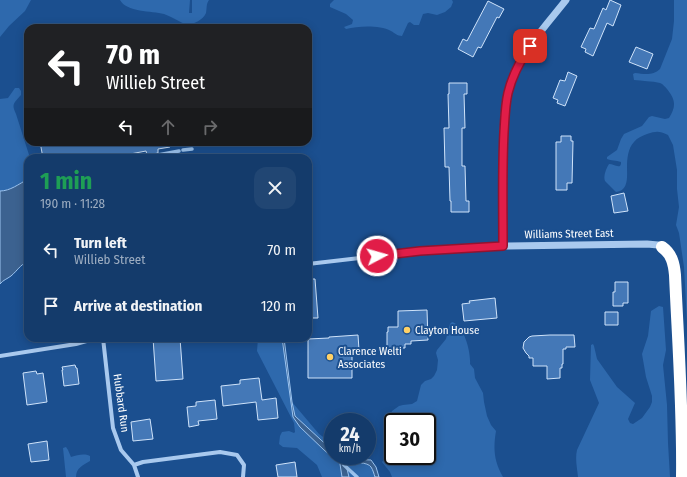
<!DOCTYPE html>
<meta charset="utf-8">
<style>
:root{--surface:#143b6b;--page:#214673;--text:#f1f3f6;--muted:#9dadc1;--line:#33557e}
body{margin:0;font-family:"Fira Sans Condensed",sans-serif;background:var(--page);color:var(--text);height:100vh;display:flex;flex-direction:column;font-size:15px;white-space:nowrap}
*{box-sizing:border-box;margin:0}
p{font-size:13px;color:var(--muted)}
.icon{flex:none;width:22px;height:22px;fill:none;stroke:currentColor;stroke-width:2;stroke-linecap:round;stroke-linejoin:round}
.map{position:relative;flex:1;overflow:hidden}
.sheet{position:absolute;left:24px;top:154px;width:288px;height:188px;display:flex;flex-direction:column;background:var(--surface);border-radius:12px;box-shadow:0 2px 10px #0003,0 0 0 1px var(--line)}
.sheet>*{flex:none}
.banner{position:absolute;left:24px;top:24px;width:288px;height:122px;border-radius:12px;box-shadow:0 2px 10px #0003,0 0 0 1px var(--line);background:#202124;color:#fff;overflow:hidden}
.speed{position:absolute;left:324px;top:413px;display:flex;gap:8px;font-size:20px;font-weight:700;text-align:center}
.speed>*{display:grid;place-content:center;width:52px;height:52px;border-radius:50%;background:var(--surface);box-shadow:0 2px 10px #0003,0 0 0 1px var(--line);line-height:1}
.speed small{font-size:10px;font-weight:400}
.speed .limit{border:2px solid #111;border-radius:6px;background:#fff;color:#111}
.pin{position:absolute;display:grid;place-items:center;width:34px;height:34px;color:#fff;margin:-17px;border-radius:8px;box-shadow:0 2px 6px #0006}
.me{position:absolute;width:44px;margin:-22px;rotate:84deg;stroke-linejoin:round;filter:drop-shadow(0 0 3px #0008)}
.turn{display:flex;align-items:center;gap:14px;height:84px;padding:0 16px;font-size:18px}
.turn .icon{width:52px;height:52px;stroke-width:2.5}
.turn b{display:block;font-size:28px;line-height:34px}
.lanes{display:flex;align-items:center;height:38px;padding:0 16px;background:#0003;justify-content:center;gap:20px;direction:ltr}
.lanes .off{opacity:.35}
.round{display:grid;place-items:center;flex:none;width:42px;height:42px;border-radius:12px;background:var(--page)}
.overview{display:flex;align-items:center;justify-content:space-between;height:68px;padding:0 16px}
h1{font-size:24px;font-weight:700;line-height:30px;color:#1e9e55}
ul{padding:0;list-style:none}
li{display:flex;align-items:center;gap:12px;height:56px;padding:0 16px}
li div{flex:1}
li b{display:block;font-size:15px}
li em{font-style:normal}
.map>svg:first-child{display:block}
.green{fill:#2e69ad;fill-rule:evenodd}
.water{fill:#3c6290;stroke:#9cc4f0}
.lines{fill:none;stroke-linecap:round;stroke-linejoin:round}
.stream{stroke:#9cc4f0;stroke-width:3.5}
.building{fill:#4478b7;stroke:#cfe3fa}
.minor{stroke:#a9c9ee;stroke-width:4}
.tertiary{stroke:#a9c9ee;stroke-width:7}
.motorway{stroke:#fff;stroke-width:12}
.route-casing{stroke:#92132f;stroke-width:10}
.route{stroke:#e11d48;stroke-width:7}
.poi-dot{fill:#ffd166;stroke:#1b4f8f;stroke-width:1.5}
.labels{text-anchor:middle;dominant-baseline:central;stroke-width:4;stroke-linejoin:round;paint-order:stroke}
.street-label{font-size:11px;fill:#fff;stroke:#1b4f8f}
.poi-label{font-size:11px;fill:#fff;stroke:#1b4f8f;text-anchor:start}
</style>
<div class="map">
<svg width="687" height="477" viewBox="0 0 687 477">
<rect width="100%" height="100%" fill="#1b4f8f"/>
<path class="green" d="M0,0H31L25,11L9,26L0,37Z
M120,0H190L189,13H192V0H209C206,4 207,8 206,13C203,20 194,24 187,25C180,22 172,17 164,14C152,11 126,12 120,0Z
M334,0H452L453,2L451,7L445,12L437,15L428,13L423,14L419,25H414L410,22L408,23L402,36C397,36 395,33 391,31C379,25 359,26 346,29L344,27L352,24L353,20L346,14L330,7V4Z
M674,0H687V322L684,267L679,233L676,225L679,207L677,189V170L673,145L668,135C659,131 657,131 647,134C642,136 637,138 634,142C628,148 627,159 627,167C627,176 629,191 616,192L605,181C603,176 606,169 609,164C613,164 616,167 620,166L621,164V162C616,160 611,161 607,159V157L617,150L621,139L624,134L642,126L649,117L652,116L665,119L669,118C676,107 676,100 667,89C665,87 663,84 660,83C652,81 642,81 634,80L633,74L635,73C644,74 653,76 660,69L672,39L674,21Z
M15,88H19L21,91V95C14,103 11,104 16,114L30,158H28V179C19,184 10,191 0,191V99L8,98Z
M659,306L663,307L666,350L663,365L667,405L668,443L670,477H578C577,467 575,459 577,450L599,403L590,380L591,345L593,344L594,346L597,359L617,387L635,403L628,419L630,423L633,424L642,418L650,407L652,402V396L646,377L642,354L648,336L651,311Z
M452,322C464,325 471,352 470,364L474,369L475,378L483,393L484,402L487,416L491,425L496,431C493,449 494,461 503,477H392L390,472L382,462L390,453L392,449C385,437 386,439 392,426L389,418L392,411L399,406L403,405L412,404L417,401L421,385L425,381L431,379L434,376L437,370L438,360L436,353L437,350L446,339L450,324ZM393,422H427V456H393Z
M258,338H284L292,402L319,434L333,444V456H352L372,467L376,477H322L317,465L297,448L283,447L279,444L280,436L282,432L289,431L294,433L295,432L294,423L257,351Z
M66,447L68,450L71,457C78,455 84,453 90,456V461C83,465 76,468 76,477H66L63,448Z"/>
<path class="water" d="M28,179V261C19,266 18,270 11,276C7,279 3,280 0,284V191C10,191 19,184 28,179Z
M282,338H284L292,402L295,416L333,451V456H340L346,459L371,460L376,467L379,477H375C374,474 373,470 371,467C368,462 353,462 347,463L346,465L349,477H342L340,464L335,459L324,450L300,427L293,417Z"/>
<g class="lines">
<path class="stream" d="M183,150L192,149
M147,157L179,151
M344,465L357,477"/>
</g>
<path class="building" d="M610,0L621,5L613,26L607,23L593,56L585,52L586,49L581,47L590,28L594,29L603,8L606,10Z
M488,1L504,9L499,18L497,17L481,48L478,47L473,57L458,49L463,39L467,41Z
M636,47L653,54L647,69L629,62Z
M568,72L577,76L565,106L557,103L558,100L553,98L560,80L565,81Z
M449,83H467V94H464L465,128H462V166H465L466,201H469V212H451V201H450L449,167H445L444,128H449L448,94H449Z
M561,136H571V141H573L572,183H567V190H556V142H561Z
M40,142H170V147L158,149V153L147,155L146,151L109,158H43Z
M624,193L628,211L614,213L611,196Z
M308,279H315L318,318H308Z
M615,282H628V303H623V306H613V292H615Z
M495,298L497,318L464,321L462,304L470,303L469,301Z
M427,310L428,340L411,341V344H405V348H387V332H388V327H398V311Z
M605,312H618V325H605Z
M358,335L359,350L352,351V378H308V339L329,338V337Z
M550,335H574L575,347H566V349H563V364H562V368H560V378L547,379V366H533V358H529V356L526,353L523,348L524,342L529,337L532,336Z
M153,338H180L183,379L156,381Z
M75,365L76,368H77L79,384L64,386L62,370H63L62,367Z
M36,371L37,374L43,373L47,402L27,405L23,373Z
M259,378L262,400L276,398L278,418L258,420L256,402L223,406L221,386L240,384V380Z
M215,400L217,419L198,421L199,425L189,427L187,407L196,406V402Z
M150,419L153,439L133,441L131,422Z
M47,441L49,460L31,462L28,444Z
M295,462L297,477H278L276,465Z"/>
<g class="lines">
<path class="minor" d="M308,264L420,251L503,246
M103,338L113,428L121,450L134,465L138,477
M0,356L76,344L97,338
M134,465L143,462L220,452L237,455L244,465L243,477"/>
<path class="tertiary" d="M566,0C547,24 523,50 512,78C502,105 503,138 503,166C503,193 503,219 503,246L647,244L658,245L662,247"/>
<path class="motorway" d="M662,247C672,254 674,264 675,275C678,342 683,410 682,477"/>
</g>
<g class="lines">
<g class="route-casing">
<path id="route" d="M377,256L420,251L503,246C503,208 502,170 504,132C505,119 505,106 508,93C512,76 520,61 530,46"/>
</g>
<use href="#route" class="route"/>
</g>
<g class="poi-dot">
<circle cx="407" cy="330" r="4"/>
<circle cx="330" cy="357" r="4"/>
</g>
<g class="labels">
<g class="street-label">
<text transform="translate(569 234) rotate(-1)">Williams Street East</text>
<text transform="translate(121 403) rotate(82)">Hubbard Run</text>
</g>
<g class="poi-label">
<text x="415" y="330">Clayton House</text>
<text x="338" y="351">Clarence Welti<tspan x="338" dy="13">Associates</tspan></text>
</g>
</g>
</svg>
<div class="speed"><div>24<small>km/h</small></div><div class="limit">30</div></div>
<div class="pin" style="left:530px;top:46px;background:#d93025"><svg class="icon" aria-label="arrive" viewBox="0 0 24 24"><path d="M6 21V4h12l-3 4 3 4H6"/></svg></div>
<svg class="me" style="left:377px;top:256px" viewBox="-20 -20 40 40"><circle r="17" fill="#e11d48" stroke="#fff" stroke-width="3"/><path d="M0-11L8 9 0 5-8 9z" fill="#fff"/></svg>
<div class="banner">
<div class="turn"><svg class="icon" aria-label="left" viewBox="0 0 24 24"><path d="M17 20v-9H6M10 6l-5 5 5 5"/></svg><div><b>70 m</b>Willieb Street</div></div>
<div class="lanes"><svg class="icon" aria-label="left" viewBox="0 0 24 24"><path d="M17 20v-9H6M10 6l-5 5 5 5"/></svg><svg class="icon off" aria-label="ahead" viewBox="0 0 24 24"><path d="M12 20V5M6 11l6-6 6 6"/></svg><svg class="icon off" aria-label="right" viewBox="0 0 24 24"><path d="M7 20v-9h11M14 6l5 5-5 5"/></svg></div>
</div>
<section class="sheet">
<div class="overview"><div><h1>1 min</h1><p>190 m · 11:28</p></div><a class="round"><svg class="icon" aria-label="close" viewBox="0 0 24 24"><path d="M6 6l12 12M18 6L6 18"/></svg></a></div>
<ul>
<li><svg class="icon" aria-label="left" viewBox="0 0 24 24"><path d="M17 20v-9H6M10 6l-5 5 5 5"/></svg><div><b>Turn left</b><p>Willieb Street</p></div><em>70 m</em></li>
<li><svg class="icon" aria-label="arrive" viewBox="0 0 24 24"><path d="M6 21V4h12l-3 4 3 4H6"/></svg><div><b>Arrive at destination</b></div><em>120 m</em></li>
</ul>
</section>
</div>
